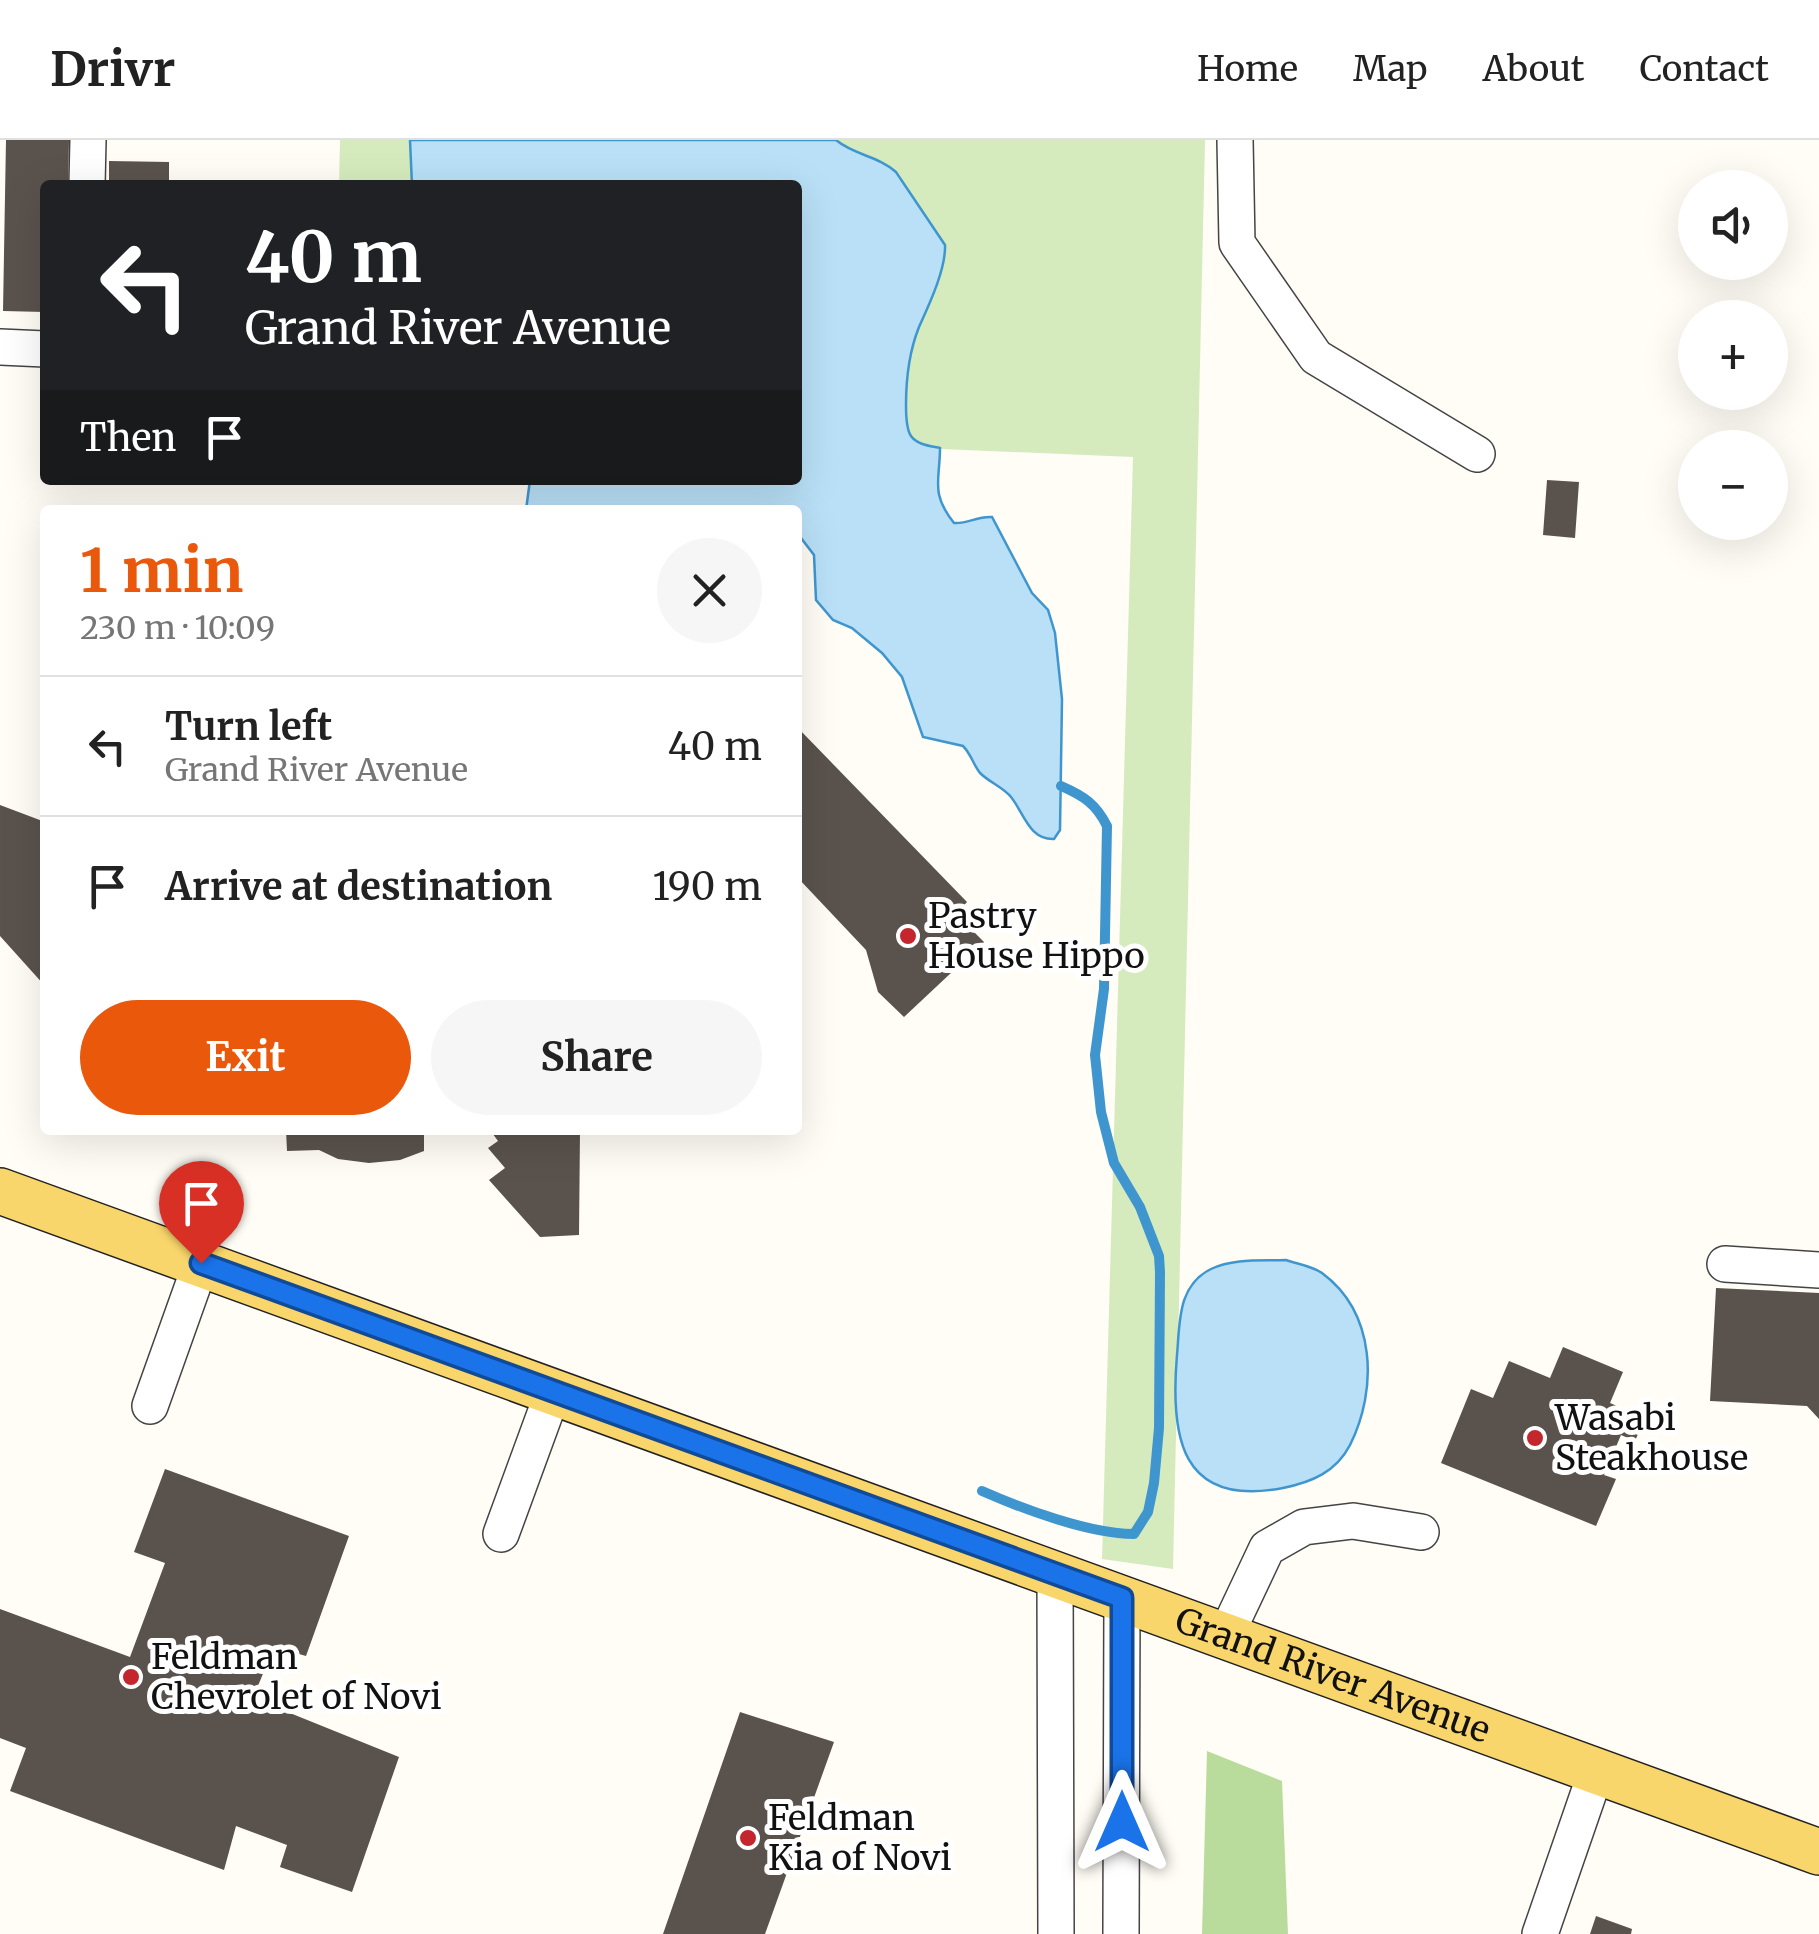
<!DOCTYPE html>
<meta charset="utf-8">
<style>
:root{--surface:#fff;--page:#f6f6f6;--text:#222;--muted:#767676;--line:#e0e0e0;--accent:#ea580c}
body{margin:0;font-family:Merriweather,serif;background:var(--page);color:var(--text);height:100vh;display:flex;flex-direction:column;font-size:38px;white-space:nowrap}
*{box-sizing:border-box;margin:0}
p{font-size:32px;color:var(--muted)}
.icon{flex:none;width:55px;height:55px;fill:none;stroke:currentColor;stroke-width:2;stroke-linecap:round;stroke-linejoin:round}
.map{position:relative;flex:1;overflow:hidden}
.side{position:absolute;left:40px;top:365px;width:762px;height:630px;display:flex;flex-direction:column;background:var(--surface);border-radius:10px;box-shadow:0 10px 40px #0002}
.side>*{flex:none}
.top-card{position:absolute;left:40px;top:40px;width:762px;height:305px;border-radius:10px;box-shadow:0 10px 40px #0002;background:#202124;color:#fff;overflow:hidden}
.controls{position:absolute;left:1678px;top:30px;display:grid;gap:20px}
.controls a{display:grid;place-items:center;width:110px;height:110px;border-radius:50%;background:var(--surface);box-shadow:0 10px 40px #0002;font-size:50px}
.pin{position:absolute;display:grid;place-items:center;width:85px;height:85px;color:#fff;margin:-102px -42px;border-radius:50% 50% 50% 0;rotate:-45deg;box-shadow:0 0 10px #0007}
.pin .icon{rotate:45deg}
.me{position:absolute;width:110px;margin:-55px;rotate:0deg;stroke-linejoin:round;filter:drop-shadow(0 0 8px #0008)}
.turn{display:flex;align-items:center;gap:35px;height:210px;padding:0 40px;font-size:45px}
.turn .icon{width:130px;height:130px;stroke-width:2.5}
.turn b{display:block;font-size:70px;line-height:85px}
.then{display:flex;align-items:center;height:95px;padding:0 40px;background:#0003;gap:20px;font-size:38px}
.round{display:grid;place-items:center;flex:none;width:105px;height:105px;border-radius:52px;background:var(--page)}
.headline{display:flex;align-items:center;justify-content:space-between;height:170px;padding:0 40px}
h1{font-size:60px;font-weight:700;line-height:75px;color:var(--accent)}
.primary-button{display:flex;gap:20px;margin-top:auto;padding:20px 40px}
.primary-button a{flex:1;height:115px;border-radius:60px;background:var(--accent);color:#fff;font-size:40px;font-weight:700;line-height:115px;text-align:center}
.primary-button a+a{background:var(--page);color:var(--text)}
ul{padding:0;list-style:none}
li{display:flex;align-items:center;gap:30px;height:140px;padding:0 40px;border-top:2px solid var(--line)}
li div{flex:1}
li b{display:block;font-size:38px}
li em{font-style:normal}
header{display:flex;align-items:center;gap:60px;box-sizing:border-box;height:140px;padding:0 50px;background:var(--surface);border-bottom:2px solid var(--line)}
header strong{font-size:48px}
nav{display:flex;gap:55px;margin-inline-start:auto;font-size:35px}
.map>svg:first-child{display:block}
.green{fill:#d5ebbd}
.forest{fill:#b9dc9c}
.water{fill:#b9e0f7;stroke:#3f96cf;stroke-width:2.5}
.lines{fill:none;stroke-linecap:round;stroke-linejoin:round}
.stream{stroke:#3f96cf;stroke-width:10}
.building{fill:#5a524d}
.minor-casing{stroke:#444;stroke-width:38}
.major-casing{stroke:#222;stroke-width:48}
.minor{stroke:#fff;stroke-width:35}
.major{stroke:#f9d66b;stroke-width:45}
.route-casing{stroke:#114b97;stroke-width:25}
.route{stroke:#1a73e8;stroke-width:18}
.poi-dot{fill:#c4262e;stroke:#fff;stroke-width:4}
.labels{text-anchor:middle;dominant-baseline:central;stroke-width:10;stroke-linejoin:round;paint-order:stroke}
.poi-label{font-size:35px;fill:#111;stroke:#fff;text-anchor:start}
.street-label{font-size:35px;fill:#111;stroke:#fff}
</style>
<header>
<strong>Drivr</strong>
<nav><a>Home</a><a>Map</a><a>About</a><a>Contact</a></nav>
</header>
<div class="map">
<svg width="1819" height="1794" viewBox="0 0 1819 1794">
<rect width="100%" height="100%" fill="#fffdf5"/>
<path class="green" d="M340,0H1205L1173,1429L1102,1419L1133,317L798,303V45H339Z"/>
<path class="forest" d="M1207,1611L1282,1641L1288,1794H1202Z"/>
<path class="water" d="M410,0H836C854,15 878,16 896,32L945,105C946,129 929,165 919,187C909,212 906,239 906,265C906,274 906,289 911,296C917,305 931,306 940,308C940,340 930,353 954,383C968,384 977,376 992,377L1032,453L1048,470L1055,493L1062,559L1060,690L1054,699C1029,700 1024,673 1011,657C1004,648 989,642 980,633C973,624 971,614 963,606L923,597L902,537L882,513L852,488L833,480L816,460L814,415L798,394V370H526L530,340H798V45H412Z
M1286,1120C1297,1124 1312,1126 1322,1133C1376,1173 1378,1249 1350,1305C1336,1332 1312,1342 1283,1348C1180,1368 1170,1296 1177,1215C1180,1183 1177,1146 1211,1129C1234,1118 1262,1121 1286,1120Z"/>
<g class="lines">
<path class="stream" d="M982,1351C1023,1369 1090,1394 1134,1394L1148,1372L1154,1343L1159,1288L1160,1132L1159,1116L1140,1067L1114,1023L1101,972L1095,915L1104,849L1107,686C1096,664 1084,656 1061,646"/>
</g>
<path class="building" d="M6,0H69L68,45H45V172L3,171Z
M109,21L169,22V45H109Z
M1547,340L1579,342L1575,398L1543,395Z
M798,588L967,762L956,774L984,802L904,877L878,852L866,810L798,738Z
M0,665L45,682V846L0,796Z
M286,990H424V1011L400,1020L369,1023L338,1019L319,1010L287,1011Z
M490,990H580L579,1095L540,1097L489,1040L505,1028L488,1008L498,1001Z
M1716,1148L1819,1153V1279L1807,1266L1710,1261Z
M1563,1207L1623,1232L1610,1263L1645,1278L1635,1301L1621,1295L1604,1335L1616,1339L1596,1386L1441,1323L1471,1249L1493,1258L1509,1221L1550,1238Z
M165,1329L349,1396L306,1516L274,1507L253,1558L399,1617L352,1752L280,1727L287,1705L236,1686L224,1730L10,1651L26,1608L0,1598V1469L130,1517L165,1423L134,1412Z
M740,1572L834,1602L765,1794H663Z
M1596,1776L1632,1789L1631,1794H1590Z"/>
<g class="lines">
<g class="minor-casing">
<path id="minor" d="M1235,0L1237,103L1316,217L1477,314
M87,45L88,0
M0,207L45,209
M1725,1124L1819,1130
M150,1266L201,1123
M501,1394L553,1252
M1055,1434L1056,1794
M1225,1497L1267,1408L1304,1387L1353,1381L1421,1392
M1121,1794L1122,1458
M1540,1794L1596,1632"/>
</g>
<g class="major-casing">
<g id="major">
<path id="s1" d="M0,1051L1819,1712"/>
</g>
</g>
<use href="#minor" class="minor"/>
<use href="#major" class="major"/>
</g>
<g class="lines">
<g class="route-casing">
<path id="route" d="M201,1123L1122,1458V1682"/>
</g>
<use href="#route" class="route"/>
</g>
<g class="poi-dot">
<circle cx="908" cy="796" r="10"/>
<circle cx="1535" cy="1298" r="10"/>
<circle cx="131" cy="1537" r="10"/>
<circle cx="748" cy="1698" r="10"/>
</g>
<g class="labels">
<g class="poi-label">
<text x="928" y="776">Pastry<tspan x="928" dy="40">House Hippo</tspan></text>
<text x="1555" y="1278">Wasabi<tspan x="1555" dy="40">Steakhouse</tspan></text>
<text x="151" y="1517">Feldman<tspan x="151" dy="40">Chevrolet of Novi</tspan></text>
<text x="768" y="1678">Feldman<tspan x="768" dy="40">Kia of Novi</tspan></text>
</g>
<g class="street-label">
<text stroke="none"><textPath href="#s1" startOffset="1418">Grand River Avenue</textPath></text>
</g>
</g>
</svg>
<div class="controls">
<a><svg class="icon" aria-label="sound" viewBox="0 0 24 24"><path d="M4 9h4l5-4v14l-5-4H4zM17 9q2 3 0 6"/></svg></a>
<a>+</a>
<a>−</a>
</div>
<div class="pin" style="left:201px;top:1123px;background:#d93025"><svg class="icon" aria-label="arrive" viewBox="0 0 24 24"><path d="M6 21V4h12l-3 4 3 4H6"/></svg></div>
<svg class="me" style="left:1122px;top:1682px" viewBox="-20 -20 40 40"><path d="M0-17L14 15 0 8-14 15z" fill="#1a73e8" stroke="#fff" stroke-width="4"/></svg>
<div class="top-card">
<div class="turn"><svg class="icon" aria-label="left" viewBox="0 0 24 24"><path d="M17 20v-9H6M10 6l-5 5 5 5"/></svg><div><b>40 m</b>Grand River Avenue</div></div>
<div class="then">Then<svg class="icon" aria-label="arrive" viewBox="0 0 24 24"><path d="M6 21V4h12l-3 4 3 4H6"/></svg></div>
</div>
<section class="side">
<div class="headline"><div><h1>1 min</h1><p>230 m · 10:09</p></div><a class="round"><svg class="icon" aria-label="close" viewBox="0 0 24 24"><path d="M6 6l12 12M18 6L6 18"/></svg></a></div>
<ul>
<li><svg class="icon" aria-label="left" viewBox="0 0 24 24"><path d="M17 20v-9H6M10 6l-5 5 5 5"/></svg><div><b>Turn left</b><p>Grand River Avenue</p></div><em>40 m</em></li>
<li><svg class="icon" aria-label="arrive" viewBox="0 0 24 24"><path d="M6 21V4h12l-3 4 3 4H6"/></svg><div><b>Arrive at destination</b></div><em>190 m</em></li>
</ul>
<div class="primary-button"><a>Exit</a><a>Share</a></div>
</section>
</div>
